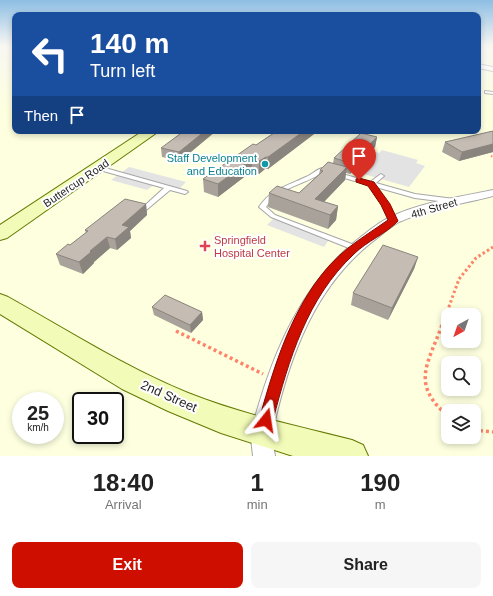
<!DOCTYPE html>
<style>
:root{--surface:#fff;--page:#f6f6f6;--text:#222;--muted:#767676;--accent:#ce0f00}
body{margin:0;font-family:Helvetica,sans-serif;background:var(--page);color:var(--text);height:100vh;display:flex;flex-direction:column;font-size:15px;white-space:nowrap}
*{box-sizing:border-box;margin:0}
p{font-size:13px;color:var(--muted)}
.icon{flex:none;width:22px;height:22px;fill:none;stroke:currentColor;stroke-width:2;stroke-linecap:round;stroke-linejoin:round}
.map{position:relative;height:456px;overflow:hidden}
.drawer{display:flex;flex-direction:column;background:var(--surface);flex:1}
.drawer>*{flex:none}
.banner{position:absolute;left:12px;top:12px;width:469px;height:122px;border-radius:8px;box-shadow:0 2px 6px #0003;background:#1a4fa0;color:#fff;overflow:hidden}
.needle{width:26px;rotate:220deg}
.controls{position:absolute;left:441px;top:308px;display:grid;gap:8px}
.controls a{display:grid;place-items:center;width:40px;height:40px;border-radius:8px;background:var(--surface);box-shadow:0 2px 6px #0003;font-size:20px}
.speed{position:absolute;left:12px;top:392px;display:flex;gap:8px;font-size:20px;font-weight:700;text-align:center}
.speed>*{display:grid;place-content:center;width:52px;height:52px;border-radius:50%;background:var(--surface);box-shadow:0 2px 6px #0003;line-height:1}
.speed small{font-size:10px;font-weight:400}
.speed .limit{border:2px solid #111;border-radius:6px;background:#fff;color:#111}
.pin{position:absolute;display:grid;place-items:center;width:34px;height:34px;color:#fff;margin:-41px -17px;border-radius:50% 50% 50% 0;rotate:-45deg;box-shadow:0 0 4px #0007}
.pin .icon{rotate:45deg}
.me{position:absolute;width:44px;margin:-22px;rotate:15deg;stroke-linejoin:round;filter:drop-shadow(0 0 3px #0008)}
.turn{display:flex;align-items:center;gap:14px;height:84px;padding:0 12px;font-size:18px}
.turn .icon{width:52px;height:52px;stroke-width:2.5}
.turn b{display:block;font-size:28px;line-height:34px}
.then{display:flex;align-items:center;height:38px;padding:0 12px;background:#0003;gap:8px;font-size:15px}
.eta{display:flex;justify-content:space-evenly;align-items:center;height:68px;text-align:center}
.eta b{font-size:24px;font-weight:700;line-height:28px}
.button{display:flex;gap:8px;margin-top:auto;padding:8px 12px}
.button a{flex:1;height:46px;border-radius:8px;background:var(--accent);color:#fff;font-size:16px;font-weight:700;line-height:46px;text-align:center}
.button a+a{background:var(--page);color:var(--text)}
.map>svg:first-child{display:block}
.education{fill:#fdffdf;fill-rule:evenodd}
.parking{fill:#e3e3e3}
.lines{fill:none;stroke-linecap:round;stroke-linejoin:round}
.lane-casing{stroke:#a6a6a6;stroke-width:2}
.street-casing{stroke:#a6a6a6;stroke-width:2}
.secondary-casing{stroke:#647a02;stroke-width:2}
.path-far2{stroke:#fe8368;stroke-width:2;stroke-dasharray:1.5 1.5;stroke-linecap:butt}
.path-far1{stroke:#fe8368;stroke-width:3;stroke-dasharray:2.5 2.5;stroke-linecap:butt}
.path{stroke:#fe8368;stroke-width:3.5;stroke-dasharray:3 3;stroke-linecap:butt}
.lane{fill:#fff;fill-rule:evenodd}
.street{fill:#fff;fill-rule:evenodd}
.secondary{fill:#f3fbb8;fill-rule:evenodd}
.wall{fill:#a9a29b}
.shaded-wall{fill:#8a847e}
.building{fill:#c5bcb4;stroke:#8a847e}
.route{fill:#ce0f00;stroke:#860a00}
.culture-dot{fill:#0f9aa8;stroke:#fff;stroke-width:1.5}
.health-dot{fill:#e0444e;stroke:#fff;stroke-width:1.5}
.labels{text-anchor:middle;dominant-baseline:central;stroke-width:4;stroke-linejoin:round;paint-order:stroke}
.culture-label{font-size:11px;fill:#0d838f;stroke:#fff;text-anchor:end}
.street-label{font-size:11px;fill:#1f1f1f;stroke:#fff}
.health-label{font-size:11px;fill:#be3a42;stroke:#fff;text-anchor:start}
.near-street-label{font-size:13px;fill:#1f1f1f;stroke:#fff}
</style>
<div class="map">
<svg width="493" height="456" viewBox="0 0 493 456">
<rect width="100%" height="100%" fill="#f0ede5"/>
<path class="education" d="M0,46H15V131H478V46H493V456H0ZM448,315H474V341H448ZM448,363H474V389H448ZM21,401H55V435H21ZM81,401H115V435H81ZM448,411H474V437H448Z"/>
<path class="parking" d="M382,150L418,160L416,163L425,166L409,187L353,171L372,151L379,153Z
M129,167L186,182L178,190L155,184L147,190L111,180Z
M275,217L330,238L324,247L267,225Z"/>
<g class="lines">
<g class="lane-casing">
<path id="lane" d="M485,91L493,92V94L485,93Z
M98,166L187,191L188,192L185,194L170,190L145,211H141L140,210L141,209L164,188L96,169L95,168Z
M322,168L370,182L381,174L384,176L376,183L415,194L454,199L457,201L454,203L415,198L376,187L388,205L396,221L393,223L390,221L382,205L369,185L323,172C305,185 278,187 266,207L275,215L357,246L358,248L354,250L271,217L259,207C271,189 287,186 306,177C311,175 316,170 322,168Z"/>
</g>
<g class="street-casing">
<path id="street" d="M478,64L493,67V71L478,68Z
M493,190V196C462,204 429,209 399,222C390,227 381,235 372,242C315,287 290,355 274,425L272,438L275,456H253L251,438L253,425C272,354 302,281 362,236C371,229 380,222 390,217C422,202 459,197 493,190Z"/>
</g>
<g class="secondary-casing">
<path id="secondary" d="M143,131H159L7,238L0,240V225Z
M0,294L8,297C67,330 125,367 188,393C241,414 297,426 352,440L363,445L368,456H293L221,433L168,411L122,389L0,314Z"/>
</g>
<path class="path-far2" d="M491,156L493,157"/>
<path class="path-far1" d="M442,326L459,279L476,258L493,247"/>
<path class="path" d="M442,325C428,364 410,384 448,416
M176,331L263,374
M474,430L493,432"/>
<use href="#lane" class="lane"/>
<use href="#street" class="street"/>
<use href="#secondary" class="secondary"/>
</g>
<path class="wall" d="M478,46H493V48L488,47H478Z
M216,131L180,161L162,157L161,148Z
M277,131H318L268,169H265L259,174L252,171L218,197L204,192L203,179L256,145Z
M493,131V152L459,161L442,152L445,142Z
M377,137L375,147L350,174L346,173L345,180L324,202L338,206L336,220L328,229L268,207L269,193H299L319,174L320,170L333,163L334,158Z
M146,204L147,215L130,231L131,238L117,250L110,248L94,262V263L83,274L60,265L56,254L70,245L86,233L85,230Z
M418,257L414,269L388,320L351,305L353,293Z
M152,307L202,312L203,320L191,333L154,315Z"/>
<path class="shaded-wall" d="M205,131H216L180,161L179,152Z
M304,131H318L268,169V157Z
M377,137L375,147L350,174L351,163Z
M493,144V152L459,161L462,152Z
M266,157L265,169L259,174V161Z
M252,159V171L218,197V184Z
M347,167L345,180L316,210L315,199Z
M146,204L147,215L130,231L131,238L117,250L115,239L122,225Z
M338,206L336,220L328,229L330,215Z
M107,237L110,248L94,262V263L83,274L79,262L90,251Z
M418,257L414,269L388,320L392,308Z
M202,312L203,320L191,333L190,325Z"/>
<path class="building" d="M184,131H205L179,152L161,148Z
M277,131H304L268,157H266L259,161L252,159L218,184L203,179L253,144L256,145Z
M493,131V144L462,152L445,142Z
M361,133L377,137L351,163L334,158Z
M328,162L347,167L315,199L338,206L330,215L269,193L277,186L299,193L323,171L320,170Z
M125,199L146,204L122,225L129,227L115,239L107,237L90,251L91,252L79,262L56,254L68,244L70,245L88,231L85,230Z
M383,245L418,257L392,308L353,293Z
M165,295L202,312L190,325L152,307Z"/>
<linearGradient id="sky" x2="0" y2="1"><stop stop-color="#8dbee4"/><stop offset="0.42" stop-color="#f8f7f3"/><stop offset="1" stop-color="#f8f7f3" stop-opacity="0"/></linearGradient>
<rect width="493" height="109" fill="url(#sky)"/>
<path class="route" d="M359,178L374,182L390,204L398,221C386,234 367,241 354,254C307,298 289,359 273,420L271,424L266,426L261,424L259,420C276,359 297,289 348,248C361,238 375,229 388,220L381,205L368,186L356,182V179Z"/>
<circle class="culture-dot" cx="265" cy="164" r="4"/>
<path class="health-dot" d="M203 240h4v4h4v4h-4v4h-4v-4h-4v-4h4z"/>
<g class="labels">
<g class="culture-label">
<text x="257" y="158">Staff Development<tspan x="257" dy="13">and Education</tspan></text>
</g>
<g class="street-label">
<text transform="translate(76 183) rotate(-34)">Buttercup Road</text>
<text transform="translate(434 208) rotate(-16)">4th Street</text>
</g>
<g class="health-label">
<text x="214" y="240">Springfield<tspan x="214" dy="13">Hospital Center</tspan></text>
</g>
<g class="near-street-label">
<text transform="translate(169 396) rotate(24)">2nd Street</text>
</g>
</g>
</svg>
<div class="controls">
<a><svg class="needle" viewBox="-14 -14 28 28"><path d="M0-13l5 13h-10z" fill="#e53935"/><path d="M0 13l5-13h-10z" fill="#767676"/></svg></a>
<a><svg class="icon" aria-label="search" viewBox="0 0 24 24"><circle cx="10" cy="10" r="6"/><path d="M15 15l6 6"/></svg></a>
<a><svg class="icon" aria-label="layers" viewBox="0 0 24 24"><path d="M12 4l9 5-9 5-9-5zM3 14l9 5 9-5"/></svg></a>
</div>
<div class="speed"><div>25<small>km/h</small></div><div class="limit">30</div></div>
<div class="pin" style="left:359px;top:180px;background:#d93025"><svg class="icon" aria-label="arrive" viewBox="0 0 24 24"><path d="M6 21V4h12l-3 4 3 4H6"/></svg></div>
<svg class="me" style="left:266px;top:420px" viewBox="-20 -20 40 40"><path d="M0-17L14 15 0 8-14 15z" fill="#ce0f00" stroke="#fff" stroke-width="4"/></svg>
<div class="banner">
<div class="turn"><svg class="icon" aria-label="left" viewBox="0 0 24 24"><path d="M17 20v-9H6M10 6l-5 5 5 5"/></svg><div><b>140 m</b>Turn left</div></div>
<div class="then">Then<svg class="icon" aria-label="arrive" viewBox="0 0 24 24"><path d="M6 21V4h12l-3 4 3 4H6"/></svg></div>
</div>
</div>
<section class="drawer">
<div class="eta">
<div><b>18:40</b><p>Arrival</p></div>
<div><b>1</b><p>min</p></div>
<div><b>190</b><p>m</p></div>
</div>
<div class="button"><a>Exit</a><a>Share</a></div>
</section>
